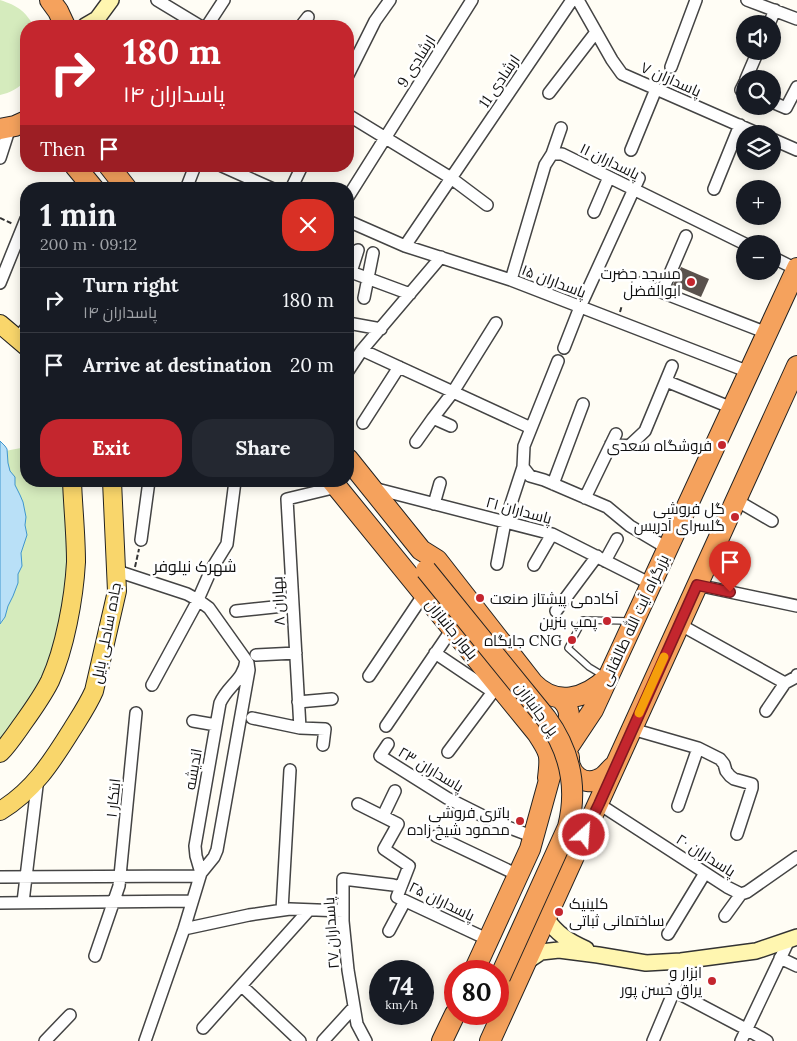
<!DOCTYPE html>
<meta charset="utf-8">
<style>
:root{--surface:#171b24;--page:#242831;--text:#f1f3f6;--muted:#9ea1a6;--line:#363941;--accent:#c4262e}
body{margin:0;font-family:Lora,Cairo,serif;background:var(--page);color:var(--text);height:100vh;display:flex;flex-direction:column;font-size:19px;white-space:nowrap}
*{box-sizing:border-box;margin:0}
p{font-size:16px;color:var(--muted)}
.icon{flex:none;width:28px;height:28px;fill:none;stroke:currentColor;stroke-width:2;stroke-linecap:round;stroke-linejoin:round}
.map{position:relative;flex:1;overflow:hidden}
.sheet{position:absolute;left:20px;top:182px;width:334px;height:305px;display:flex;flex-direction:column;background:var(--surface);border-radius:20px;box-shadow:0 2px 12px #0003}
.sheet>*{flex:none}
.guide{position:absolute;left:20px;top:20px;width:334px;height:152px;border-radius:20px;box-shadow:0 2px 12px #0003;background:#c4262e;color:#fff;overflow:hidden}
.buttons{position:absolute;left:736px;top:15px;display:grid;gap:10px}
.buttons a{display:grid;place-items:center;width:45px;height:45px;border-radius:50%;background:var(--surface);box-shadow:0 2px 12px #0003;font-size:25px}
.speed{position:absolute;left:369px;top:960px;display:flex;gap:10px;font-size:25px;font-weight:700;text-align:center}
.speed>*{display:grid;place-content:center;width:65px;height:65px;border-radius:50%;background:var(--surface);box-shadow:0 2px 12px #0003;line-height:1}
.speed small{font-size:12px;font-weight:400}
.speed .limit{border:8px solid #d22;background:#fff;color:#111}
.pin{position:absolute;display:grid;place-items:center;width:42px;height:42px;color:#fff;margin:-51px -21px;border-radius:50% 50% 50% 0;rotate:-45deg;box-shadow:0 0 5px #0007}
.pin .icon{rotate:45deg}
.me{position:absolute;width:55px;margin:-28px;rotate:26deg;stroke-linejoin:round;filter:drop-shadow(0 0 4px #0008)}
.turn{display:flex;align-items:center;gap:18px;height:105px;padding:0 20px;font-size:22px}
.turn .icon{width:65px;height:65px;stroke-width:2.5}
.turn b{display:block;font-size:35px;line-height:42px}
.then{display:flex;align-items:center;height:48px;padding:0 20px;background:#0003;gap:10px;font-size:19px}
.round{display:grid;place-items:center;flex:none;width:52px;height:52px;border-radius:20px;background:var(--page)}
.head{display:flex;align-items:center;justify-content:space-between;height:85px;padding:0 20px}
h1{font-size:30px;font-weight:800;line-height:38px}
.primary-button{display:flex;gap:10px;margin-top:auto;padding:10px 20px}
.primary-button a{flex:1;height:58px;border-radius:20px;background:var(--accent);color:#fff;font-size:20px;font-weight:800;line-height:58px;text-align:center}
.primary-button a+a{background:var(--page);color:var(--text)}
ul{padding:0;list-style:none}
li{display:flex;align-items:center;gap:15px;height:65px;padding:0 20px;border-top:1px solid var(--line)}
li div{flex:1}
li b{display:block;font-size:19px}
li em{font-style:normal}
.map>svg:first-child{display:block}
.green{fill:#d5ebbd}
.water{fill:#b9e0f7;stroke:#3f96cf}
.building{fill:#5a524d}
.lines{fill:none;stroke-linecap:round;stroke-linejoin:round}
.lane-casing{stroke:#444;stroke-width:8}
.street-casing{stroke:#444;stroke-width:14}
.secondary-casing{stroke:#333;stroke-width:18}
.primary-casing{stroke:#222;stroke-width:20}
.highway-casing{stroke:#222;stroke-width:22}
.path{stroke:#333;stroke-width:2;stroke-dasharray:5 2.5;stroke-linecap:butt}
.lane{stroke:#fff;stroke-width:5.5}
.street{stroke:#fff;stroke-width:11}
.secondary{stroke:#fff6b0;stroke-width:15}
.primary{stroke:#f9d66b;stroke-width:18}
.highway{stroke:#f5a25d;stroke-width:20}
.highway-bridge-casing{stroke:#222;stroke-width:22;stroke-linecap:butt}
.highway-bridge{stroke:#f5a25d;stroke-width:20}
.route-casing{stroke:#7f191e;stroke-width:12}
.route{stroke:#c4262e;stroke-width:9}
.slow{stroke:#f59e0b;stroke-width:9}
.poi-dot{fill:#c4262e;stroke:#fff;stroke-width:2}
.labels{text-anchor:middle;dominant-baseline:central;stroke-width:5;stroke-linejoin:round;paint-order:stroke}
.street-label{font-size:15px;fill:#111;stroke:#fff}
.poi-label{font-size:15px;fill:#111;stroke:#fff;text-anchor:end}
.neighbourhood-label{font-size:16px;fill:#111;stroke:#fff}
</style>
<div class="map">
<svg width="797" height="1041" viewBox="0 0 797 1041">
<rect width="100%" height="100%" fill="#fffdf5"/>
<path class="green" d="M0,0C18,6 24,10 34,26H26V80C19,88 10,93 0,95Z
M26,447V481H72L76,546L56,665L0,753V452Z"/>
<path class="water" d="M0,441L5,446L7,449L8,463L10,471L15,477V485L20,495L23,502L26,517L25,525L27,535L21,553L22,566L18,574V583L13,596L8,606L5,617L0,624Z"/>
<path class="building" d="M681,267L709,279L701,297L673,285Z"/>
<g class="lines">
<g class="lane-casing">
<path id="lane" d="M604,676L589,667L568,648L583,620L629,621"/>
</g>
<g class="street-casing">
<path id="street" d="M157,0L200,26
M578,0L612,60L622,74L759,134
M747,0L797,19
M769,24L775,10
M207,26L224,0
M301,26L308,17
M671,67L696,0
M348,75L375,21L390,0
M746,79L758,51
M745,82L741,90L745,92
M549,93L596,32
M772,102L786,108L797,87
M348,115L451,178L487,205
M772,139L797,150
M631,150L656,89
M552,154L561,128
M0,158L10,127
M222,166L273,189
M186,189L195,166
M291,189L302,166
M714,189L740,125
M348,197L472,0
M594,212L609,177
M348,221L405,246L511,280L749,372
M405,246L572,0
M772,257L796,269
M348,271L410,294
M351,272L358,250
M511,280L545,165L552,154H562L745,244
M0,283L26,219
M638,283L767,333
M662,292L686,236
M364,298L373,253
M348,323L381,329
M17,339L26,328
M564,348L580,307L639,178
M362,350L531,428
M558,361L524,446L523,467L530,476L544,480L607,507L630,526L667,548
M348,371L362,350L441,257
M666,381L732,408
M363,423L399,367
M451,426L433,418L453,392L496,323
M416,442L433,418
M611,444L629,446L645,431L672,366
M553,484L583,404
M373,488L552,534L651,584
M585,498L616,434
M736,500L772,521
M434,504L440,483
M141,540L149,481
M605,561L617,539
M497,564L505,522L523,467
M534,565L552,534
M117,571L187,594L198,600L209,608L246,660
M697,585L797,606
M236,611L293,605
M556,611L597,556
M679,624L785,683L796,677L797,675
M435,653L493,692
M256,655L296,653
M246,660L248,663L249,670L217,850L214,857L201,873L196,856L195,846L220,703C228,685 244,680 246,660Z
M369,676L424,594
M152,685L196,604L211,570L227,544L235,481
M298,702L332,699
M766,711L785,683
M252,718L300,728
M193,721L216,725
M386,726L452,629
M633,727L639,731L698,748L720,759L724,764L726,771L730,776L734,779L752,784V788L737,834
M388,744L380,756L447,798L497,823L534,837
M323,745L325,729L300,728L287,499L337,487
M448,752L498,685
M358,804L398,824L384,849L409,866L397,897L489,940
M599,804L727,887L741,894L747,892L797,857
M678,806L698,748
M383,816L395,791
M436,836L518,875
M0,877L200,876
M23,902L37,786
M0,903L192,901
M282,910L290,770
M725,916L741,894
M184,929L249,915L290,909L343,911
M389,931L405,901
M668,934L705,873
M95,956L119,886L136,713
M780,958L797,966
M242,986L300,1041
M674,991L746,1029L767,1041
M203,1028L309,910
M45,1041L70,1015
M145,1041L184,929L201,873
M323,1041L354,1007
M366,1041L357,1024L348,970L343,921V879L393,885L401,887
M653,1041L674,991L681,961
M741,1041L789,940"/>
</g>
<g class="secondary-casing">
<path id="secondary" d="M85,26L97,19L111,0
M546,918C557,934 568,941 586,949
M526,962L541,952L559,950L598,955L646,963L681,961L756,951L797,937"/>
</g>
<g class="primary-casing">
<path id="primary" d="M0,324L26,346
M0,753C8,745 14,736 21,726C31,712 42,697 50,681C65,648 74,598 76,562C76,535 73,508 72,481
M0,811C33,791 51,763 71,731C79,718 88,705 94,691L117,591L112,481"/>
</g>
<g class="highway-casing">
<path id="highway" d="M50,0L58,11L65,26
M0,129L15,126L26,121
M75,166L94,189
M109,166L127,189
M348,459L421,550L437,560L533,683C556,707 585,699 607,678
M332,481L537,733C550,753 551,754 548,778
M541,735C565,740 579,714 560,698
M569,757C568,773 583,787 599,779C605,777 609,770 614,766
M474,971L530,849L551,773L593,710L797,268
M442,1041L455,1014
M490,1041L797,366"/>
</g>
<path class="path" d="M0,218L13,224
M620,312L622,305
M135,567L139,549"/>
<use href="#lane" class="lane"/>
<use href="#street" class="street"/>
<use href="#secondary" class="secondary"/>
<use href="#primary" class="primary"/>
<use href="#highway" class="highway"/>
<g class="highway-bridge-casing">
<path id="highway-bridge" d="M426,570L546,718C570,751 578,787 568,827L500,977"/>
</g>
<use href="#highway-bridge" class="highway-bridge"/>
</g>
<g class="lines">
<g class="route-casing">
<path id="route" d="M584,835L599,804L697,585L730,592"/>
</g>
<use href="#route" class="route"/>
<path class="slow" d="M639,713L664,657"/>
</g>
<g class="poi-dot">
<circle cx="691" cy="282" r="5"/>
<circle cx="722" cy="445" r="5"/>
<circle cx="735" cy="517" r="5"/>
<circle cx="480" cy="598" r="5"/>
<circle cx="607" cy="621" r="5"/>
<circle cx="572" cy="640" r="5"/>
<circle cx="520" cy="821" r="5"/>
<circle cx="559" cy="912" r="5"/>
<circle cx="712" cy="981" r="5"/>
</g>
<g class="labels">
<g class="street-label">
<text transform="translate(416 61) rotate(-58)">ارشادی 9</text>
<text transform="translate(671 79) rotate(24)">پاسداران ۷</text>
<text transform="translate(499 81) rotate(-56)">ارشادی 11</text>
<text transform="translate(610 161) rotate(26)">پاسداران ١١</text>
<text transform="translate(554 281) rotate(21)">پاسداران ۱۵</text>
<text transform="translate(519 510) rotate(15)">پاسداران ۲۱</text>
<text transform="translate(278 601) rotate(-93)">بهاران ۸</text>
<text transform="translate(634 620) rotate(-65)">بزرگراه آیت الله طالقانی</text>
<text transform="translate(452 629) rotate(51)">بلوار جانبازان</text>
<text transform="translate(106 633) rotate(-79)">جاده ساحلی بایل</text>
<text transform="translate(537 709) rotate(54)">پل جانبازان</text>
<text transform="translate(193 769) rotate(-80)">اندیشه</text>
<text transform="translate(431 769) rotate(31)">پاسداران ۲۳</text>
<text transform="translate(113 798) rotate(-84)">ابتکار ۱</text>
<text transform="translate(706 855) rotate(32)">پاسداران ۲۰</text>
<text transform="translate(442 901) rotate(26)">پاسداران ۲۵</text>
<text transform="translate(331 933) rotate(-94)">پاسداران ۲۷</text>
</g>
<g class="poi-label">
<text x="681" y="273">مسجد حضرت<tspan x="681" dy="17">ابوالفضل</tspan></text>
<text x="712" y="445">فروشگاه سعدی</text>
<text x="725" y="508">گل فروشی<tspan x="725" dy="17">گلسرای آدریس</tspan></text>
<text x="490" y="598" text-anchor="start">آکادمی پیشتاز صنعت</text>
<text x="597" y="621">پمپ بنزین</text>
<text x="562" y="640">جایگاه CNG</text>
<text x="510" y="812">باتری فروشی<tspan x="510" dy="17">محمود شیخ زاده</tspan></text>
<text x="569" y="903" text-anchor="start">کلینیک<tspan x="569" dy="17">ساختمانی ثباتی</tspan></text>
<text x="702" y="972">ابزار و<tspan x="702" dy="17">یراق حسن پور</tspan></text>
</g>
<g class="neighbourhood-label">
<text x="195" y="566">شهرک نیلوفر</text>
</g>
</g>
</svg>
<div class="buttons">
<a><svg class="icon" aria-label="sound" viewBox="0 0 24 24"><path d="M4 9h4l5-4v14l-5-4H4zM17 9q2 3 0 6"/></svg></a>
<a><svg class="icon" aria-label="search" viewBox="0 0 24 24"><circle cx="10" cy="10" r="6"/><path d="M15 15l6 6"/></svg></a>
<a><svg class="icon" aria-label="layers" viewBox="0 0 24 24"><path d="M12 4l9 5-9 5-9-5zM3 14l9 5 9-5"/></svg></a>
<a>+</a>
<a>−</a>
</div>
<div class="speed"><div>74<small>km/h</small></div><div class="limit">80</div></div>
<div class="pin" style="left:730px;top:592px;background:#d93025"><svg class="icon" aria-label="arrive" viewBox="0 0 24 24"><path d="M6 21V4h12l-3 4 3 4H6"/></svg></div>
<svg class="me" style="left:584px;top:835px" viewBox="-20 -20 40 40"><circle r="17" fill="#c4262e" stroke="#fff" stroke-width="3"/><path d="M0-11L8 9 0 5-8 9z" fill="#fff"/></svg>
<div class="guide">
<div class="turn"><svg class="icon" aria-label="right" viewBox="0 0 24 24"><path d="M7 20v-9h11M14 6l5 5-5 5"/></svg><div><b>180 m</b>پاسداران ۱۴</div></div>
<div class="then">Then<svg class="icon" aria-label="arrive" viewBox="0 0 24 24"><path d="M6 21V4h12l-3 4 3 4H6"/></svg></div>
</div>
<section class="sheet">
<div class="head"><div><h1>1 min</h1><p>200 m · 09:12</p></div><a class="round" style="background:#d93025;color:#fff"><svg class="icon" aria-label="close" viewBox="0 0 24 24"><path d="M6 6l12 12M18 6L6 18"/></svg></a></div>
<ul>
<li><svg class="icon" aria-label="right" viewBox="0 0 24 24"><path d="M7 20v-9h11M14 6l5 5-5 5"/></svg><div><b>Turn right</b><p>پاسداران ۱۴</p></div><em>180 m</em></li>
<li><svg class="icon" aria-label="arrive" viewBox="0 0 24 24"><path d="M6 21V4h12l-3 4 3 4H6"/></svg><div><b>Arrive at destination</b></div><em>20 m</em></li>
</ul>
<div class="primary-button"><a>Exit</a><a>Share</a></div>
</section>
</div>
